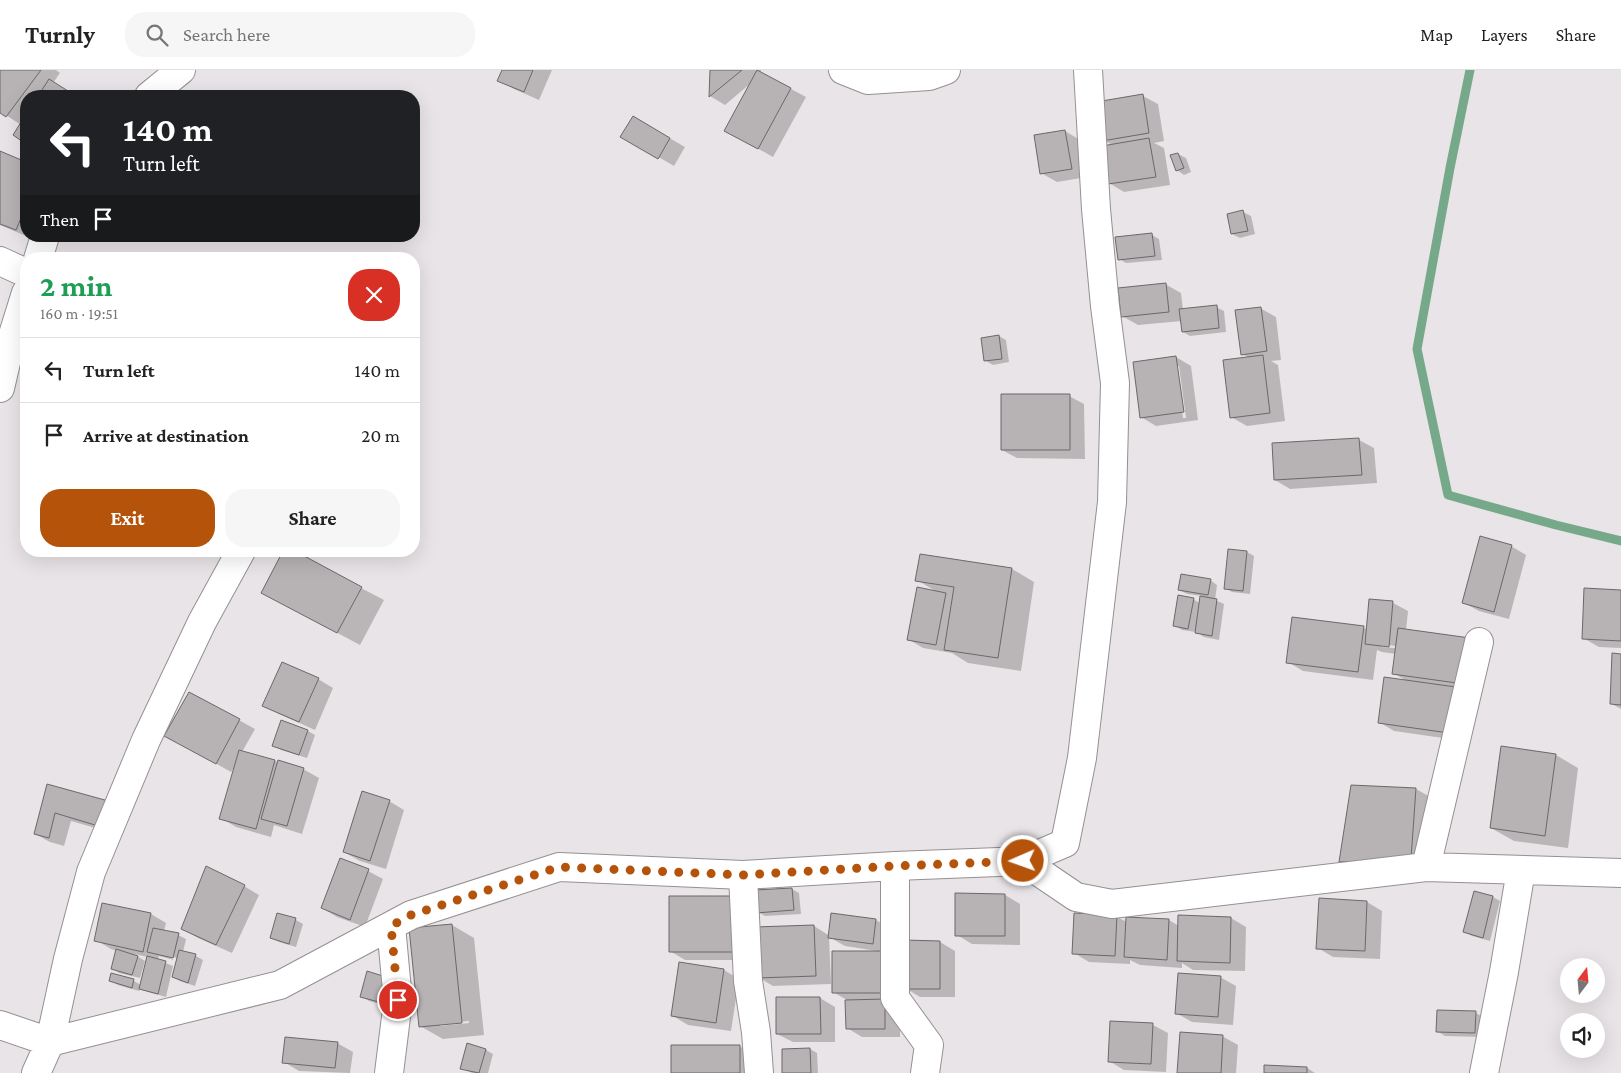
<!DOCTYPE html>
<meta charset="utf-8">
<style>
:root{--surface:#fff;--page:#f6f6f6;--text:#222;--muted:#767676;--line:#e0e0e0;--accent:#b45309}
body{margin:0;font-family:"Crimson Pro",serif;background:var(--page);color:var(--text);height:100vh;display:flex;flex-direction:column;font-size:19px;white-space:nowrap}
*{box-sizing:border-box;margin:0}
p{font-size:16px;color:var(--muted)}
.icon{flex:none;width:28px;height:28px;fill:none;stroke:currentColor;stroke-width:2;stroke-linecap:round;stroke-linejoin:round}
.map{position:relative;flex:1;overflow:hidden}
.drawer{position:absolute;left:20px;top:182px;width:400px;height:305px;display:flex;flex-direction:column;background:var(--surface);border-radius:20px;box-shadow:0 5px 20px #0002}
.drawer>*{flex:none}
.banner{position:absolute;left:20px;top:20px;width:400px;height:152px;border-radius:20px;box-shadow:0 5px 20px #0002;background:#202124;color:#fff;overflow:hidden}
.needle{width:32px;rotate:16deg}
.fabs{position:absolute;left:1560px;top:888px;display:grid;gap:10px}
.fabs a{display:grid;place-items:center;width:45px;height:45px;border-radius:50%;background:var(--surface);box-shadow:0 5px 20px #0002;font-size:25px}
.pin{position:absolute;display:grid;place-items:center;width:42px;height:42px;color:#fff;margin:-21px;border:2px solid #fff;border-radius:50%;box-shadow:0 1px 5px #0007}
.me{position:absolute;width:55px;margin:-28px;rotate:268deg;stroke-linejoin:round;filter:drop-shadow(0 0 4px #0008)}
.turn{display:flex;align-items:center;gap:18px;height:105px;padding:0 20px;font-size:22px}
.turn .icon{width:65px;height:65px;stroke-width:2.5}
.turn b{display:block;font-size:35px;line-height:42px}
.then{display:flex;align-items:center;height:48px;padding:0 20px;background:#0003;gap:10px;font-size:19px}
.round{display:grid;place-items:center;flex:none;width:52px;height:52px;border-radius:20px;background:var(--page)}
.summary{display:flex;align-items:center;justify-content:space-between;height:85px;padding:0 20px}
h1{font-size:30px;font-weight:700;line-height:38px;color:#1e9e55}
.primary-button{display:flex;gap:10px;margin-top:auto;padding:10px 20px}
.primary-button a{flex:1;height:58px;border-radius:20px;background:var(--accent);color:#fff;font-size:20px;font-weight:700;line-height:58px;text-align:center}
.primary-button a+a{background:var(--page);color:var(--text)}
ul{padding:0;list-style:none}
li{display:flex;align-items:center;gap:15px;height:65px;padding:0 20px;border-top:1px solid var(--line)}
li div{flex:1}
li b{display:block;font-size:19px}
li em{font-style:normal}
header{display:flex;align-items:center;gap:30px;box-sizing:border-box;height:70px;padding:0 25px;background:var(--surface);border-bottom:1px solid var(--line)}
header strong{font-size:24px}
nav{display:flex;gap:28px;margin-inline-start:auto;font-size:18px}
.search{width:350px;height:45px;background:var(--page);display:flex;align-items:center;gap:12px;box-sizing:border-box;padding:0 18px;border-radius:20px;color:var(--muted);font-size:19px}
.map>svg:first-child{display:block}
.shadow{fill:#0003;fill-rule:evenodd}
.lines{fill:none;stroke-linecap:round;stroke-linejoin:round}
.stream{stroke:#75a989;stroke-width:9}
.building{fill:#b7b2b4;stroke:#6c6769}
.street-casing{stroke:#959092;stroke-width:30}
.street{stroke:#fff;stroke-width:28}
.route{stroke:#b45309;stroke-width:9;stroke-dasharray:0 16.2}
</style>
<header>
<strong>Turnly</strong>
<div class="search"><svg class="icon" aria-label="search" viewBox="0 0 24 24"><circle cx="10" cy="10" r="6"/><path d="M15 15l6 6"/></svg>Search here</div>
<nav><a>Map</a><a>Layers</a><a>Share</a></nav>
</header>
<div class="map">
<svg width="1621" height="1003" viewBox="0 0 1621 1003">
<rect width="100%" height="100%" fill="#e9e4e7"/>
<path class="shadow" d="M0,0H56L60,3L53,13L75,26H26V72L14,65L21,55L0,41Z
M503,0H552L539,30L514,19L499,10Z
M712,0H761V3L806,27L773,87L741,69L751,13L725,35L710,26Z
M1143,26L1158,34L1164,71L1154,73L1164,78L1170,115L1124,122L1109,113L1113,75L1103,70Z
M633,47L685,77L674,96L622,66Z
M1065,61L1080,70L1087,107L1057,112L1041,103Z
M0,83L26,93V166L0,155Z
M1178,84L1186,88L1191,102L1184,105L1177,100Z
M1243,142L1251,146L1255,164L1240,168L1232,164Z
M1152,165L1159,169L1162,190L1126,193L1119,189Z
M1165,214L1181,223L1183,240L1216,237L1224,241L1226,262L1190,266L1183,262L1182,251L1138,255L1122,246Z
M1260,238L1276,247L1281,290L1271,291L1278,295L1285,351L1247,356L1231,347L1250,288L1242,284Z
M999,266L1006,270L1009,292L993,295L986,291Z
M1176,287L1191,296L1198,350L1156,356L1141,347ZM1176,296H1179L1186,348H1183Z
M1069,326L1084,334L1085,389L1017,388L1002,380Z
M1359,370L1374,378L1377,413L1290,419L1275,410L1273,375Z
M1511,476L1526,485L1509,549L1479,541L1464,533Z
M1247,482L1254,486L1250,524L1232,522L1225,518Z
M1012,499L1034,512L1021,601L968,593L952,583L923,578L908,569L937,522L917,510Z
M1210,510L1217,515L1215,530L1224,534L1219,570L1204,567L1196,562L1182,560L1174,555L1193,529L1201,534L1202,526L1187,524L1179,520Z
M361,518L384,530L360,575L285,535Z
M1621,521V578L1599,577L1583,568Z
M1371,530L1393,533L1408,541L1406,561L1469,569L1464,671L1394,661L1379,652L1407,611L1393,603L1396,584L1382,582L1377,580L1373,610L1303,601L1288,592L1364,558L1368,560ZM1381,574L1395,576V578L1381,577Z
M1621,585V639L1612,634Z
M318,609L333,618L315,660L279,644L264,636Z
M190,623L255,659L242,682L303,699L319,708L302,764L274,755L271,767L236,757L221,748L235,696L231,702L181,674Z
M308,661L315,665L307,688L281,680L274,675Z
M1556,685L1578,698L1568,778L1514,771L1491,758Z
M48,716L120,765L71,751L64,776L50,772L35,764Z
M1352,716L1416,719L1439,732L1433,801L1362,805L1340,792Z
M389,731L404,740L386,799L360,791L344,782Z
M368,801L383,809L365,857L337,847L322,838Z
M244,816L259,825L232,883L198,868L183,859Z
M792,819L799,823L801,844L765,846L758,842Z
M957,824L1005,825L1020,834V875L972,874L957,865Z
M737,827L752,890H685L670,881Z
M1493,827L1500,831L1490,871L1472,866L1464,862Z
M1367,832L1382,841L1380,889L1333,887L1318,878Z
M151,844L166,853L164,861L178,865L186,869L183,882L196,886L203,890L195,916L180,911L173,907L178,889L168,884L167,886L174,890L159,886L158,890L173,896L166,927L148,922L140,918L139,921L118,915L111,911L112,905L134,911L141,915L148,887L134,884L145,891L140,908L119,903L112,898L117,881L111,879L96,870Z
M1117,847L1127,852V848L1169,850L1179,856L1231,848L1246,857L1245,901L1193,900L1182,893V898L1140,895L1130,890V894L1089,892L1074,883Z
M296,850L303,854L296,877L279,872L271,868Z
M876,850L891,859L900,940V967H862L847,958V930L833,922L877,882V881L845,876L829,867L831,914L773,916L758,907L814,856L830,866Z
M452,855L474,868L484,965L443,969L420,956ZM469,951V953L440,956V954Z
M905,872H940L955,881V927H920L905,918Z
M680,893L724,900L739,909L731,961L688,955L673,946Z
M1220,907L1236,916L1233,955L1192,952L1176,943Z
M393,912L386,936L369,931L361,926Z
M820,928L835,937V972H793L777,964Z
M1476,943L1483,947L1482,967L1445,966L1437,961Z
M1153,955L1168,963L1166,1002L1124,1000L1109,991Z
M1222,966L1238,975L1236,1003H1179Z
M337,973L353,982L350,1003L299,1001L284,992Z
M468,975L486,980L493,984L488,1003H472L461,998Z
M739,976L755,985V1003H672Z
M810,979L817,983L818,1003H784Z
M1265,996L1307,998L1315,1003H1265Z"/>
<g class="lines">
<path class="stream" d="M1470,0L1450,98L1417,279L1448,425L1556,455L1621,471"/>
</g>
<path class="building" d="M0,0H41L6,47L0,43Z
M502,0H533L524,22L497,11Z
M710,0H742L709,27Z
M757,0L791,18L758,79L724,61Z
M49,9L76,26H38Z
M1143,24L1149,63L1102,71L1096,32Z
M26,44V74L13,65Z
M633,46L670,68L658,89L620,67Z
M1065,60L1072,99L1040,104L1034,65Z
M1149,68L1156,107L1108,114L1102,76Z
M0,81L26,92V136L16,160L0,154Z
M1178,83L1184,98L1176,101L1170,85Z
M1243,140L1248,161L1231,164L1227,144Z
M1152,163L1155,186L1118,190L1115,167Z
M1166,213L1169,242L1121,247L1118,218Z
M1217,235L1219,258L1182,262L1179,239Z
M1261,237L1267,281L1241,285L1235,240Z
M999,265L1002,289L984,291L981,268Z
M1263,285L1270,343L1230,348L1223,290Z
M1176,286L1184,342L1140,348L1133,292Z
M1001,324H1070V380H1001Z
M1359,368L1362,405L1274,410L1272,373Z
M1480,466L1512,475L1494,542L1462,533Z
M1228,479L1247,481L1243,521L1224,519Z
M283,481H295L362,517L337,563L261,523Z
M920,484L1012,498L998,588L944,580L954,517L915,511Z
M1181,504L1211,509L1208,525L1178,520Z
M917,517L946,523L936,575L907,570Z
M1584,518L1621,520V571L1582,569Z
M1178,525L1194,528L1188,559L1173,556Z
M1200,526L1217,529L1212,566L1195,563Z
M1369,529L1393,531L1389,577L1365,574Z
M1292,547L1364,556L1358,602L1286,593Z
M1398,558L1470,568L1464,614L1392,604Z
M1612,583L1621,584V635L1610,634Z
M282,592L319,608L299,652L262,636Z
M1384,607L1456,617L1449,663L1378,653Z
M189,622L240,649L216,694L164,666Z
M281,650L308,660L299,685L272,676Z
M1501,676L1556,684L1545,766L1490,758Z
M239,680L275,690L256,759L219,749Z
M278,690L304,698L287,756L261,749Z
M47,714L112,732L105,758L55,743L49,768L34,764Z
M1351,715L1416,718L1411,789L1339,792Z
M362,721L390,730L370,791L343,782Z
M340,788L369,799L350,850L321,838Z
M206,796L245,815L216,875L181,859Z
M792,818L794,840L756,843L755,820Z
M1474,821L1493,826L1483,868L1463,862Z
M955,823L1005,824V866H955Z
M669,826H738L737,882H669Z
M1319,828L1367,831L1365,881L1316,879Z
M102,833L151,843L143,882L94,871Z
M277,843L296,848L289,874L270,868Z
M831,843L876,849L873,874L828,868Z
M1074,843L1117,845L1115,886L1072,884Z
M1178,845L1231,847L1230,893L1177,891Z
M1126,847L1169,849L1167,890L1124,887Z
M452,854L462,953L419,957L409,858Z
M814,855L816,906L757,908L755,857Z
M153,858L179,863L173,888L147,882Z
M904,870L940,871V919H904Z
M116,879L138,886L132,905L111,899Z
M179,880L196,884L188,913L172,907Z
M832,881H885L884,923H832Z
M147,886L166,891L158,924L139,919Z
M679,892L724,899L716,953L671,946Z
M367,901L386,907L379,932L360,927Z
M111,903L134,909L132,918L109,911Z
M1178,903L1221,906L1218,947L1175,944Z
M776,927H820L821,964H776Z
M885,929V959H846L845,930Z
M1437,940L1476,941L1475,963L1436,962Z
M1110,951L1153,953L1151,994L1108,992Z
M1180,962L1223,965L1221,1003H1177Z
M285,967L338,972L335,998L282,993Z
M467,973L486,979L479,1003L460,999Z
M671,975H740V1003H671Z
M810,978L811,1003H782V979Z
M1264,995L1307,997V1003H1264Z"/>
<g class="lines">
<g class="street-casing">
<path id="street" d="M843,0L868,10L929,6L946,0
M149,26L181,0
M38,189L45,166
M0,191L26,203
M0,318L11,271L26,223
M1023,791L1065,773L1082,688L1112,432L1115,313L1105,236L1096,139L1088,0
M895,796V928L929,975L925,1003
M1426,797L1479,572
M743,805L748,911L756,962L759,1003
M0,955L50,972L280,915L411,845L559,797L743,805L895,796L1023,791L1076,827L1112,834L1426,797L1621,803
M36,1003L50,972L68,889L91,802L146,670L202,552L241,481
M389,1003L398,931L391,856
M1484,1003L1504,902L1521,800"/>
</g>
<use href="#street" class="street"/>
</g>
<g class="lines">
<path class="route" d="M398,930L391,856L411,845L559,797L743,805L895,796L1023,791"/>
</g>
</svg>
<div class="fabs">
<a><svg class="needle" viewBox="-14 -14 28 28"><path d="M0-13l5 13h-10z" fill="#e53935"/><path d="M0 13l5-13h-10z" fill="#767676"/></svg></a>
<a><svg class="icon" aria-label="sound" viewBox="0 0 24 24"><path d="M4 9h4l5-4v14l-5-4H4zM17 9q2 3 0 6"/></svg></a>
</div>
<div class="pin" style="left:398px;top:930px;background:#d93025"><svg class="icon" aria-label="arrive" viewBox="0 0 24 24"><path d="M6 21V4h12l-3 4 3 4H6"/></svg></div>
<svg class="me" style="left:1023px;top:791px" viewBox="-20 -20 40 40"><circle r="17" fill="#b45309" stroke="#fff" stroke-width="3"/><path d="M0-11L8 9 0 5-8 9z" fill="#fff"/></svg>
<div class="banner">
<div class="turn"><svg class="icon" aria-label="left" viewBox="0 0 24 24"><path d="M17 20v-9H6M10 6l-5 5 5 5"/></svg><div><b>140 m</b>Turn left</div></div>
<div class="then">Then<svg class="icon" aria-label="arrive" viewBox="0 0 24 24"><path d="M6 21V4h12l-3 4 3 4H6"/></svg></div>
</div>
<section class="drawer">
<div class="summary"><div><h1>2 min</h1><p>160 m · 19:51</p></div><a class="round" style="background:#d93025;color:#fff"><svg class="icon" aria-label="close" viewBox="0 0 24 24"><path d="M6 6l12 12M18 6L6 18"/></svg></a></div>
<ul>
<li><svg class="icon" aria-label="left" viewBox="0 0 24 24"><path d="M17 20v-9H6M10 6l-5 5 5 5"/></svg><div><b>Turn left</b></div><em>140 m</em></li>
<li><svg class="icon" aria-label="arrive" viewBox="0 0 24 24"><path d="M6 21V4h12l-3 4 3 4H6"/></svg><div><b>Arrive at destination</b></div><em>20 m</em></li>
</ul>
<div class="primary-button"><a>Exit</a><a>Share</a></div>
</section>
</div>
